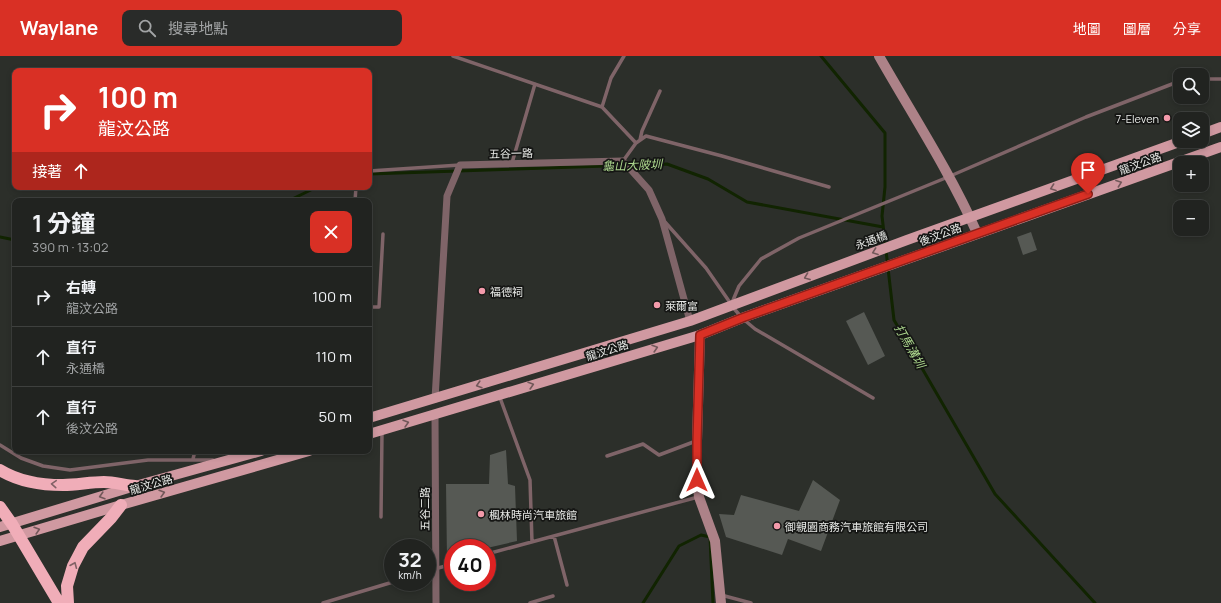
<!DOCTYPE html>
<html lang="zh-TW">
<meta charset="utf-8">
<style>
:root{--surface:#212320;--page:#292b29;--text:#f1f3f6;--muted:#a2a4a5;--line:#3e403e;--accent:#d93025}
body{margin:0;font-family:Manrope,"Noto Sans TC",sans-serif;background:var(--page);color:var(--text);height:100vh;display:flex;flex-direction:column;font-size:15px;white-space:nowrap}
*{box-sizing:border-box;margin:0}
p{font-size:13px;color:var(--muted)}
.icon{flex:none;width:22px;height:22px;fill:none;stroke:currentColor;stroke-width:2;stroke-linecap:round;stroke-linejoin:round}
.map{position:relative;flex:1;overflow:hidden}
.sheet{position:absolute;left:12px;top:142px;width:360px;height:256px;display:flex;flex-direction:column;background:var(--surface);border-radius:8px;box-shadow:0 2px 6px #0003,0 0 0 1px var(--line)}
.sheet>*{flex:none}
.banner{position:absolute;left:12px;top:12px;width:360px;height:122px;border-radius:8px;box-shadow:0 2px 6px #0003,0 0 0 1px var(--line);background:#d93025;color:#fff;overflow:hidden}
.buttons{position:absolute;left:1173px;top:12px;display:grid;gap:8px}
.buttons a{display:grid;place-items:center;width:36px;height:36px;border-radius:8px;background:var(--surface);box-shadow:0 2px 6px #0003,0 0 0 1px var(--line);font-size:20px}
.speed{position:absolute;left:384px;top:483px;display:flex;gap:8px;font-size:20px;font-weight:700;text-align:center}
.speed>*{display:grid;place-content:center;width:52px;height:52px;border-radius:50%;background:var(--surface);box-shadow:0 2px 6px #0003,0 0 0 1px var(--line);line-height:1}
.speed small{font-size:10px;font-weight:400}
.speed .limit{border:6px solid #d22;background:#fff;color:#111}
.pin{position:absolute;display:grid;place-items:center;width:34px;height:34px;color:#fff;margin:-41px -17px;border-radius:50% 50% 50% 0;rotate:-45deg;box-shadow:0 0 4px #0007}
.pin .icon{rotate:45deg}
.me{position:absolute;width:44px;margin:-22px;rotate:0deg;stroke-linejoin:round;filter:drop-shadow(0 0 3px #0008)}
.turn{display:flex;align-items:center;gap:14px;height:84px;padding:0 20px;font-size:18px}
.turn .icon{width:52px;height:52px;stroke-width:2.5}
.turn b{display:block;font-size:28px;line-height:34px}
.then{display:flex;align-items:center;height:38px;padding:0 20px;background:#0003;gap:8px;font-size:15px}
.round{display:grid;place-items:center;flex:none;width:42px;height:42px;border-radius:8px;background:var(--page)}
.headline{display:flex;align-items:center;justify-content:space-between;height:68px;padding:0 20px}
h1{font-size:24px;font-weight:700;line-height:30px}
ul{padding:0;list-style:none}
li{display:flex;align-items:center;gap:12px;height:60px;padding:0 20px;border-top:1px solid var(--line)}
li div{flex:1}
li b{display:block;font-size:15px}
li em{font-style:normal}
header{display:flex;align-items:center;gap:24px;box-sizing:border-box;height:56px;padding:0 20px;background:var(--accent);color:#fff}
header strong{font-size:19px}
nav{display:flex;gap:22px;margin-inline-start:auto;font-size:14px}
.search{width:280px;height:36px;background:var(--page);display:flex;align-items:center;gap:10px;box-sizing:border-box;padding:0 14px;border-radius:8px;color:var(--muted);font-size:15px}
.map>svg:first-child{display:block}
.lines{fill:none;stroke-linecap:round;stroke-linejoin:round}
.stream{stroke:#112401;stroke-width:3}
.building{fill:#565954}
.lane{stroke:#7f6468;stroke-width:3.5}
.street{stroke:#7f6468;stroke-width:7}
.secondary{stroke:#ad8288;stroke-width:10}
.primary{stroke:#d099a1;stroke-width:10}
.highway{stroke:#f0adb8;stroke-width:12}
.oneway{stroke:#72585a}
.oneway2{stroke:#826266}
.route-casing{stroke:#8d1f18;stroke-width:10}
.route{stroke:#d93025;stroke-width:7}
.poi-dot{fill:#f39aaa;stroke:#151614;stroke-width:1.5}
.labels{text-anchor:middle;dominant-baseline:central;stroke-width:3.5;stroke-linejoin:round;paint-order:stroke}
.poi-label{font-size:11px;fill:#e8eae7;stroke:#151614;text-anchor:start}
.street-label{font-size:11px;fill:#e8eae7;stroke:#151614}
.water-label{font-size:12px;font-style:italic;fill:#acd78d;stroke:#151614}
</style>
<header>
<strong>Waylane</strong>
<div class="search"><svg class="icon" aria-label="search" viewBox="0 0 24 24"><circle cx="10" cy="10" r="6"/><path d="M15 15l6 6"/></svg>搜尋地點</div>
<nav><a>地圖</a><a>圖層</a><a>分享</a></nav>
</header>
<div class="map">
<svg width="1221" height="547" viewBox="0 0 1221 547">
<rect width="100%" height="100%" fill="#2c2f2a"/>
<g class="lines">
<path class="stream" d="M821,0L885,77V131L882,160L894,264L995,438L1095,547
M369,118L667,108L708,123L747,146L883,171
M288,145L317,131
M0,181L15,184
M643,547L679,490L701,479L710,481L713,547"/>
</g>
<path class="building" d="M1031,176L1037,194L1023,199L1017,181Z
M864,256L885,300L868,309L846,265Z
M506,394L508,428L515,430L517,485L487,492H453V501L447,503L446,428H489L490,399Z
M813,424L840,444L821,495L788,483L782,499L726,481L719,458L734,459L741,439L799,455Z"/>
<g class="lines">
<path class="lane" d="M453,0L602,51L636,87L623,105
M1202,23H1221
M602,51L611,22L624,0
M640,84L642,75L660,35
M636,87L646,80L722,100L829,131
M512,107L535,28
M369,115L460,109
M355,145L356,131
M665,166L706,212L731,248
M369,251H379L383,178
M499,339L530,424L532,486
M873,342L755,273L742,262L731,249L739,230L761,203L799,182L948,121L1086,61L1180,25
M0,389L21,402L43,410L70,414L148,404H213
M607,400L643,388L659,399L696,385
M193,403L195,395
M381,461L382,376
M554,480L567,529
M487,498L698,441
M427,515L453,508
M721,539L751,547
M323,547L393,526
M530,547L553,540"/>
<path class="street" d="M435,343L447,140L460,109L623,105L649,134L662,163L690,265
M435,358L436,547"/>
<path class="secondary" d="M879,0C912,58 950,116 977,177
M700,279L697,385V424L699,441L715,485L721,547"/>
<path class="primary" d="M1202,78L1221,71
M369,362L690,265L907,184L1182,85
M369,378L700,279L742,262L1221,91
M0,471L135,430L261,395
M0,485L121,449L309,395"/>
<path class="highway" d="M0,414C18,425 42,429 63,429C77,429 90,426 104,426C114,426 124,429 135,430
M0,451L12,468L59,547
M68,547L67,530L73,510L83,491L111,462L121,449"/>
</g>
<defs><path id="oneway-chevron" d="M-2-3.5L2.5 0L-2 3.5" fill="none" stroke-width="1.6" stroke-linecap="round" stroke-linejoin="round"/></defs>
<g class="oneway">
<use href="#oneway-chevron" transform="translate(1119 127) rotate(-20)"/>
<use href="#oneway-chevron" transform="translate(1053 132) rotate(160)"/>
<use href="#oneway-chevron" transform="translate(875 196) rotate(160)"/>
<use href="#oneway-chevron" transform="translate(807 221) rotate(159)"/>
<use href="#oneway-chevron" transform="translate(655 292) rotate(-17)"/>
<use href="#oneway-chevron" transform="translate(479 329) rotate(163)"/>
<use href="#oneway-chevron" transform="translate(531 329) rotate(-17)"/>
<use href="#oneway-chevron" transform="translate(406 367) rotate(-16)"/>
<use href="#oneway-chevron" transform="translate(162 437) rotate(-16)"/>
<use href="#oneway-chevron" transform="translate(102 440) rotate(163)"/>
<use href="#oneway-chevron" transform="translate(37 474) rotate(-17)"/>
</g>
<g class="oneway2">
<use href="#oneway-chevron" transform="translate(54 428) rotate(-176)"/>
<use href="#oneway-chevron" transform="translate(74 509) rotate(-67)"/>
</g>
<g class="lines">
<g class="route-casing">
<path id="route" d="M697,424V385L700,279L742,262L1088,138"/>
</g>
<use href="#route" class="route"/>
</g>
<g class="poi-dot">
<circle cx="1167" cy="62" r="4"/>
<circle cx="482" cy="235" r="4"/>
<circle cx="657" cy="249" r="4"/>
<circle cx="481" cy="458" r="4"/>
<circle cx="777" cy="470" r="4"/>
</g>
<g class="labels">
<g class="poi-label">
<text x="1159" y="62" text-anchor="end">7-Eleven</text>
<text x="490" y="235">福德祠</text>
<text x="665" y="249">萊爾富</text>
<text x="489" y="458">楓林時尚汽車旅館</text>
<text x="785" y="470">御親園商務汽車旅館有限公司</text>
</g>
<g class="street-label">
<text transform="translate(511 97) rotate(-1)">五谷一路</text>
<text transform="translate(1140 107) rotate(-20)">龍汶公路</text>
<text transform="translate(940 178) rotate(-20)">後汶公路</text>
<text transform="translate(871 184) rotate(-20)">永通橋</text>
<text transform="translate(607 294) rotate(-17)">龍汶公路</text>
<text transform="translate(151 428) rotate(-16)">龍汶公路</text>
<text transform="translate(424 453) rotate(-90)">五谷二路</text>
</g>
<g class="water-label">
<text transform="translate(632 109) rotate(-2)">龜山大陂圳</text>
<text transform="translate(910 290) rotate(60)">打馬溝圳</text>
</g>
</g>
</svg>
<div class="buttons">
<a><svg class="icon" aria-label="search" viewBox="0 0 24 24"><circle cx="10" cy="10" r="6"/><path d="M15 15l6 6"/></svg></a>
<a><svg class="icon" aria-label="layers" viewBox="0 0 24 24"><path d="M12 4l9 5-9 5-9-5zM3 14l9 5 9-5"/></svg></a>
<a>+</a>
<a>−</a>
</div>
<div class="speed"><div>32<small>km/h</small></div><div class="limit">40</div></div>
<div class="pin" style="left:1088px;top:138px;background:#d93025"><svg class="icon" aria-label="arrive" viewBox="0 0 24 24"><path d="M6 21V4h12l-3 4 3 4H6"/></svg></div>
<svg class="me" style="left:697px;top:424px" viewBox="-20 -20 40 40"><path d="M0-17L14 15 0 8-14 15z" fill="#d93025" stroke="#fff" stroke-width="4"/></svg>
<div class="banner">
<div class="turn"><svg class="icon" aria-label="right" viewBox="0 0 24 24"><path d="M7 20v-9h11M14 6l5 5-5 5"/></svg><div><b>100 m</b>龍汶公路</div></div>
<div class="then">接著<svg class="icon" aria-label="ahead" viewBox="0 0 24 24"><path d="M12 20V5M6 11l6-6 6 6"/></svg></div>
</div>
<section class="sheet">
<div class="headline"><div><h1>1 分鐘</h1><p>390 m · 13:02</p></div><a class="round" style="background:#d93025;color:#fff"><svg class="icon" aria-label="close" viewBox="0 0 24 24"><path d="M6 6l12 12M18 6L6 18"/></svg></a></div>
<ul>
<li><svg class="icon" aria-label="right" viewBox="0 0 24 24"><path d="M7 20v-9h11M14 6l5 5-5 5"/></svg><div><b>右轉</b><p>龍汶公路</p></div><em>100 m</em></li>
<li><svg class="icon" aria-label="ahead" viewBox="0 0 24 24"><path d="M12 20V5M6 11l6-6 6 6"/></svg><div><b>直行</b><p>永通橋</p></div><em>110 m</em></li>
<li><svg class="icon" aria-label="ahead" viewBox="0 0 24 24"><path d="M12 20V5M6 11l6-6 6 6"/></svg><div><b>直行</b><p>後汶公路</p></div><em>50 m</em></li>
</ul>
</section>
</div>
